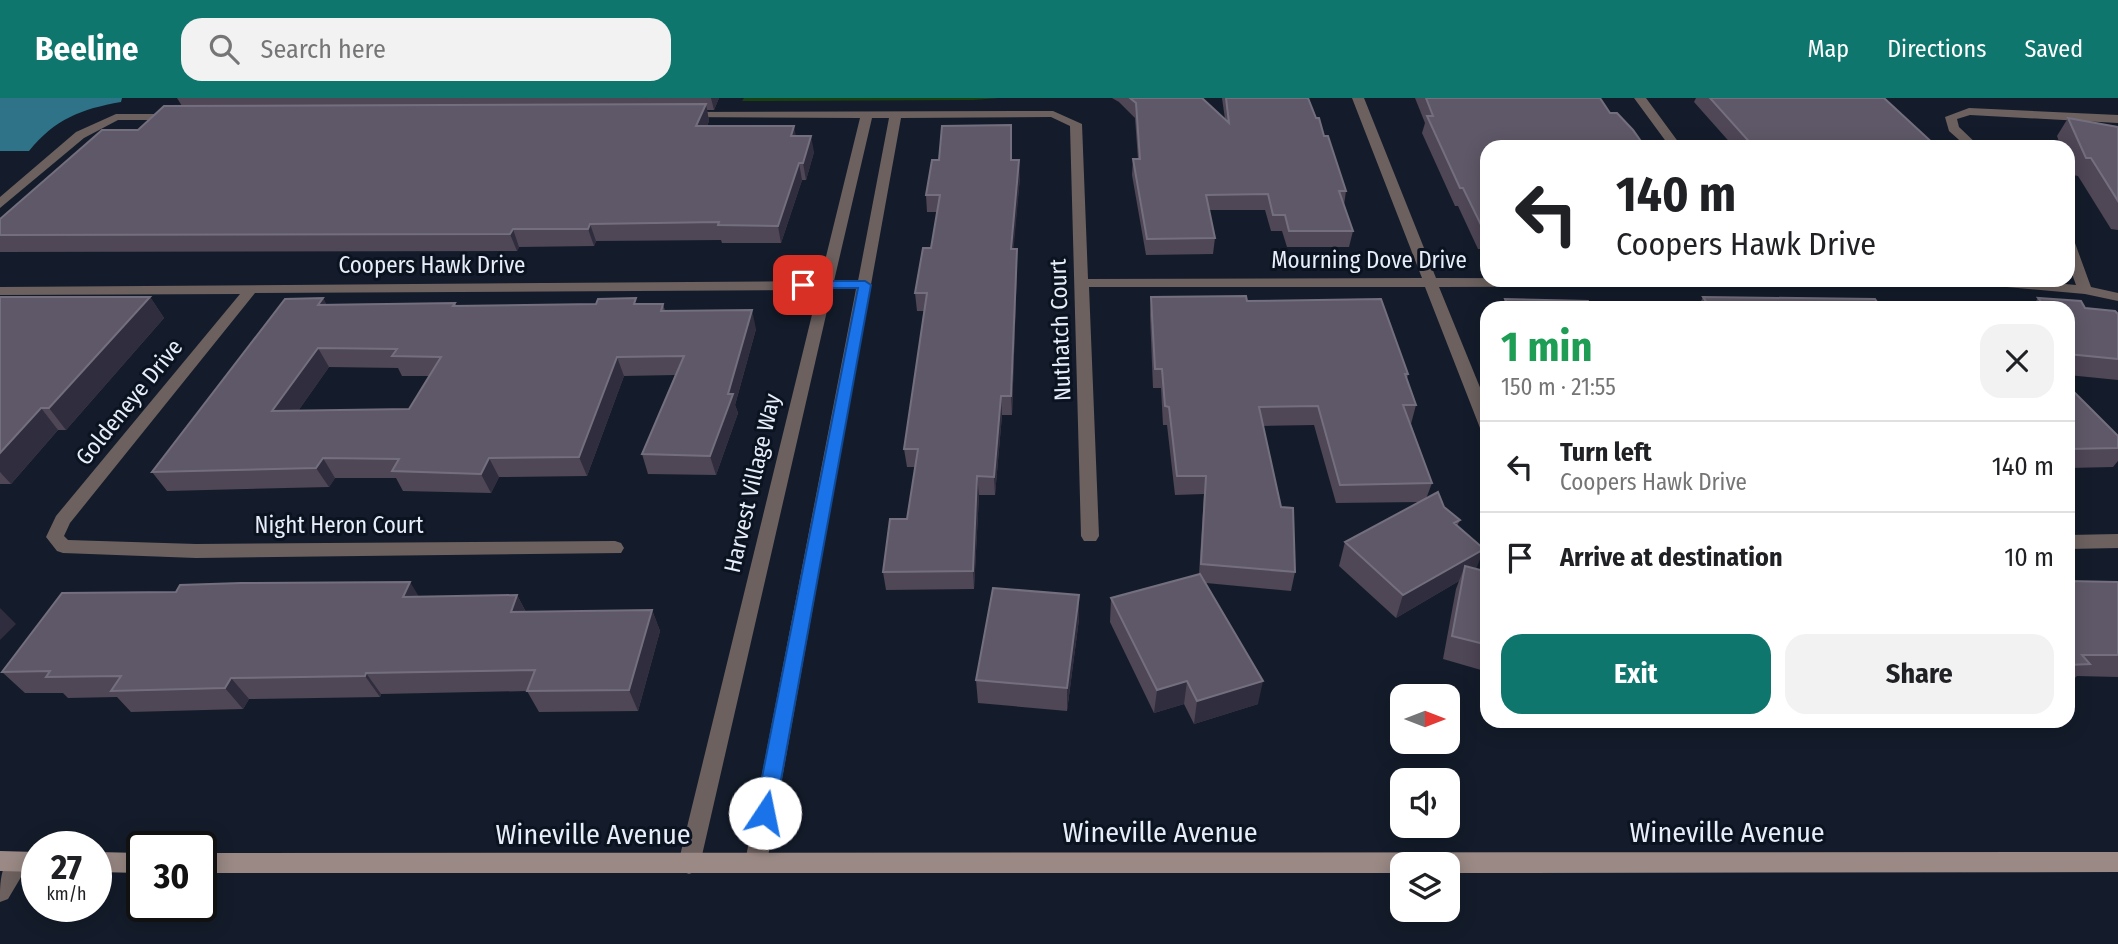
<!DOCTYPE html>
<meta charset="utf-8">
<style>
:root{--surface:#fff;--page:#f2f2f2;--text:#202124;--muted:#757577;--line:#e0e0e0;--accent:#0f766e}
body{margin:0;font-family:"Fira Sans Condensed",sans-serif;background:var(--page);color:var(--text);height:100vh;display:flex;flex-direction:column;font-size:26px;white-space:nowrap}
*{box-sizing:border-box;margin:0}
p{font-size:23px;color:var(--muted)}
.icon{flex:none;width:38px;height:38px;fill:none;stroke:currentColor;stroke-width:2;stroke-linecap:round;stroke-linejoin:round}
.map{position:relative;flex:1;overflow:hidden}
.details{position:absolute;left:1480px;top:203px;width:595px;height:427px;display:flex;flex-direction:column;background:var(--surface);border-radius:21px;box-shadow:0 4px 18px #0003}
.details>*{flex:none}
.guide{position:absolute;left:1480px;top:42px;width:595px;height:147px;border-radius:21px;box-shadow:0 4px 18px #0003;background:#fff;color:var(--text);overflow:hidden}
.needle{width:46px;rotate:90deg}
.tools{position:absolute;left:1390px;top:586px;display:grid;gap:14px}
.tools a{display:grid;place-items:center;width:70px;height:70px;border-radius:14px;background:var(--surface);box-shadow:0 4px 18px #0003;font-size:35px}
.speed{position:absolute;left:21px;top:733px;display:flex;gap:14px;font-size:35px;font-weight:700;text-align:center}
.speed>*{display:grid;place-content:center;width:91px;height:91px;border-radius:50%;background:var(--surface);box-shadow:0 4px 18px #0003;line-height:1}
.speed small{font-size:18px;font-weight:400}
.speed .limit{border:4px solid #111;border-radius:10px;background:#fff;color:#111}
.pin{position:absolute;display:grid;place-items:center;width:60px;height:60px;color:#fff;margin:-30px;border-radius:14px;box-shadow:0 4px 10px #0006}
.me{position:absolute;width:77px;margin:-38px;rotate:11deg;stroke-linejoin:round;filter:drop-shadow(0 0 5px #0008)}
.turn{display:flex;align-items:center;gap:24px;height:147px;padding:0 21px;font-size:32px}
.turn .icon{width:91px;height:91px;stroke-width:2.5}
.turn b{display:block;font-size:49px;line-height:60px}
.round{display:grid;place-items:center;flex:none;width:74px;height:74px;border-radius:21px;background:var(--page)}
.headline{display:flex;align-items:center;justify-content:space-between;height:119px;padding:0 21px}
h1{font-size:42px;font-weight:700;line-height:52px;color:#1e9e55}
.action{display:flex;gap:14px;margin-top:auto;padding:14px 21px}
.action a{flex:1;height:80px;border-radius:21px;background:var(--accent);color:#fff;font-size:28px;font-weight:700;line-height:80px;text-align:center}
.action a+a{background:var(--page);color:var(--text)}
ul{padding:0;list-style:none}
li{display:flex;align-items:center;gap:21px;height:91px;padding:0 21px;border-top:2px solid var(--line)}
li div{flex:1}
li b{display:block;font-size:26px}
li em{font-style:normal}
header{display:flex;align-items:center;gap:42px;box-sizing:border-box;height:98px;padding:0 35px;background:var(--accent);color:#fff}
header strong{font-size:33px}
nav{display:flex;gap:38px;margin-inline-start:auto;font-size:24px}
.search{width:490px;height:63px;background:var(--page);display:flex;align-items:center;gap:18px;box-sizing:border-box;padding:0 24px;border-radius:21px;color:var(--muted);font-size:26px}
.map>svg:first-child{display:block}
.green{fill:#194013}
.water{fill:#2e7388}
.lines{fill:none;stroke-linecap:round;stroke-linejoin:round}
.street{fill:#6c615f;fill-rule:evenodd}
.secondary{fill:#9a8985;fill-rule:evenodd}
.wall{fill:#4f4656;fill-rule:evenodd}
.shaded-wall{fill:#302d3e}
.building{fill:#5f5868;stroke:#746f7e;stroke-width:2;fill-rule:evenodd}
.route{fill:#1a73e8;stroke:#114b97;stroke-width:2}
.labels{text-anchor:middle;dominant-baseline:central;stroke-width:6;stroke-linejoin:round;paint-order:stroke}
.street-label{font-size:23px;fill:#e8eef9;stroke:#0b1321}
.near-street-label{font-size:28px;fill:#e8eef9;stroke:#0b1321}
</style>
<header>
<strong>Beeline</strong>
<div class="search"><svg class="icon" aria-label="search" viewBox="0 0 24 24"><circle cx="10" cy="10" r="6"/><path d="M15 15l6 6"/></svg>Search here</div>
<nav><a>Map</a><a>Directions</a><a>Saved</a></nav>
</header>
<div class="map">
<svg width="2118" height="846" viewBox="0 0 2118 846">
<rect width="100%" height="100%" fill="#141c2b"/>
<path class="green" d="M744,0H999L973,2L742,3Z"/>
<path class="water" d="M0,0H122L121,4C81,11 55,21 29,53H0Z"/>
<g class="lines">
<path class="street" d="M1352,0H1364L1436,180L2021,182L2076,187L2068,165V141L2075,145L2091,189L2118,195V203L2085,196L1996,188L1439,189L1488,309V335L1480,330L1425,189H1089L1099,438L1096,443H1084L1081,438L1070,28L1051,19L901,20L767,764L764,771L756,774L748,771L745,764L856,191H832L700,766L697,773L689,776L681,773L678,766L818,192L255,195L70,425L64,438L68,442L196,446L615,443L621,445L624,450L621,455L196,460L63,455L57,453L46,439L56,418L240,196L0,197V189L820,183L860,20L680,19V15L684,14L1053,13L1082,26L1088,181L1422,180ZM872,20H889L858,183H834Z
M1634,0H1646L1682,49H1670Z
M1969,10L2118,17V25L1970,17L1957,21L1959,29L1980,49H1967L1949,33L1945,19Z
M116,16H177L183,19L177,22H118L84,40L0,110V99L76,34Z
M2118,436V450L2068,451V437Z
M19,754L27,757L30,764L8,801L0,804C0,784 0,762 19,754Z"/>
<path class="secondary" d="M0,753L37,754V774L0,773Z
M96,754L142,755V775L96,774Z
M2118,754V774L1447,775V766H1402V775H201V755Z"/>
</g>
<path class="wall" d="M177,0H719L714,12H707L709,23L707,28L796,38L814,54L806,82H802L781,145H722L721,142L596,143L594,148L519,149L517,153L0,154V121L138,32L182,8Z
M1112,0H1202L1225,21L1222,0H1308L1346,93L1344,107L1353,133L1349,149H1287L1282,133H1271L1265,112H1209L1215,140L1213,156L1146,157L1132,77L1133,61H1138L1135,20L1119,4Z
M1415,0H1600L1488,49V151H1478L1458,108H1455L1422,35L1425,25Z
M1696,0H1884L1937,49H1734L1694,4Z
M2068,20L2118,29V132L2111,131L2078,78L2073,77L2068,66V49H2061L2057,38Z
M1012,44V62L1020,79L1013,151L1017,169L1012,317H1002L995,397H979L974,491L886,492L883,474L907,421L915,369H907L904,351L924,213H917L915,195L931,150L937,114H927L926,97L939,62Z
M0,199H150L164,220L66,332H58L11,386H0Z
M1151,199L1247,203L1408,276L1407,281L1416,307L1411,326L1432,385L1426,401L1444,409L1460,422L1457,428L1476,471L1488,474V574L1443,561L1456,491L1459,483L1396,520L1339,468L1345,444L1420,404L1336,405L1314,327L1263,328L1295,474L1291,493L1206,485L1258,606L1194,626L1184,606L1154,615L1110,524L1111,500L1199,476L1204,396L1175,397L1167,327H1163L1161,290H1153L1150,217Z
M1703,199L1879,207L2034,206L2038,200L2118,216V282L2068,277V210L1700,205Z
M323,200L326,206L455,205L457,208L663,206L665,213L756,231L735,307L738,315L716,377L648,376L642,356L675,277L624,278L587,378L499,379L491,395L403,393L396,380H335L329,389L167,393L152,374ZM329,269L398,270L402,278H430L409,311L298,313Z
M1505,201L1509,210H1502Z
M2068,288L2118,338V363L2113,369L2068,370Z
M2068,483L2118,484V579L2077,578L2068,586Z
M176,494L419,499L517,497L526,514L652,512L660,533L638,613L539,614L527,593L381,596L380,599L249,601L243,611L131,614L117,599L68,600L63,595H25L2,574Z
M1079,521L1067,613L978,605L976,582Z"/>
<path class="shaded-wall" d="M711,0H719L714,12Z
M706,6L709,23L700,45L696,28Z
M794,28L797,44L791,38Z
M811,38L814,54L806,82L803,65Z
M1019,62L1020,79L1012,169L1011,151Z
M799,65L802,82L781,145L778,128Z
M590,126L596,143L594,148L588,131Z
M513,131L519,149L517,153L510,136Z
M1017,151V169L1012,317L1011,298Z
M150,199L164,220L66,332L49,310Z
M323,200L333,219L318,207Z
M752,212L756,231L735,307L738,315L716,377L710,358Z
M318,250L329,269L284,333L272,313Z
M617,259L624,278L587,378L579,359Z
M1001,298L1002,317L995,397L994,379Z
M41,310L58,332L11,386L0,374V355Z
M323,360L335,380L329,389L316,370Z
M489,360L499,379L491,395L481,376Z
M977,378L979,397L974,491L973,473Z
M1484,451L1475,474L1465,468L1459,483L1396,520L1403,497Z
M410,484L423,505L403,499Z
M517,497L528,518L511,514Z
M1079,497V521L1067,613V590Z
M0,510L16,526L0,542Z
M652,512L660,533L638,613L629,592Z
M366,575L381,596L380,599L365,578Z
M231,580L249,601L243,611L225,590Z
M1187,583L1184,606L1154,615L1157,592Z
M1263,583L1258,606L1194,626L1197,603Z"/>
<path class="building" d="M1130,0H1202L1229,25L1226,0H1308L1316,20H1319L1324,38H1328L1346,93H1339L1353,133H1289L1285,117H1273L1268,96L1206,97L1215,140L1147,141L1133,61H1140L1136,5Z
M1426,0H1600L1610,15H1617L1633,32L1645,49H1488V133H1484L1463,90H1460L1427,18H1433Z
M1710,0H1884L1937,49H1754Z
M706,6L696,28H794L791,38H811L803,65H799L778,128L718,127L719,124L590,126L588,131H513L510,136L0,137V121L102,32H138L164,8Z
M2068,20L2118,29V103L2091,60H2086Z
M1011,27V62H1019L1011,151H1017L1011,298H1001L994,379L977,378L973,473L883,474L890,421H907L918,351H904L927,195H915L923,150H931L940,97H926L932,62H939L942,28Z
M1246,198L1247,203L1381,201L1408,276H1405L1416,307H1403L1432,385L1340,387L1318,308L1259,309L1281,409L1293,410L1295,474L1201,466L1206,378H1177L1169,309L1165,308L1162,271H1155L1151,199Z
M0,199H150L49,310H41L0,355Z
M1703,199L1875,201L1879,207L2042,205L2038,200L2081,203L2085,210L2115,213L2118,216V261L2068,256V210H1509L1505,201L1588,203L1590,207L1707,205Z
M323,200L318,207L455,205L453,208L596,206L598,201L636,200L634,206H663L661,213L752,212L728,296H733L710,358L642,356L684,258L617,259L579,359L489,360L481,376L392,373L399,361L323,360L316,370L152,374L285,201ZM318,250L397,251L392,258L441,259L409,311L272,313Z
M2068,288L2118,338V350L2068,351Z
M1438,394L1444,409L1460,422L1454,425L1484,451L1403,497L1345,444Z
M1465,468L1488,474V547L1452,538Z
M1200,476L1263,583L1197,603L1187,583L1157,592L1111,500Z
M2068,483L2118,484V557H2082L2090,566L2068,567Z
M410,484L403,499L517,497L511,514L652,512L629,592L527,593L535,572L366,575L365,578L231,580L225,590L111,593L121,578L46,579L50,573L2,574L62,495L176,494L180,487L241,485Z
M993,490L1079,497L1067,590L976,582Z"/>
<path class="route" d="M803,183H865L871,187L775,715L772,721L765,724L758,721L755,715L858,190H798V184Z"/>
<g class="labels">
<g class="street-label">
<text x="1369" y="162">Mourning Dove Drive</text>
<text x="432" y="167">Coopers Hawk Drive</text>
<text transform="translate(1060 232) rotate(-92)">Nuthatch Court</text>
<text transform="translate(129 304) rotate(-51)">Goldeneye Drive</text>
<text transform="translate(752 385) rotate(-77)">Harvest Village Way</text>
<text x="339" y="427">Night Heron Court</text>
</g>
<g class="near-street-label">
<text x="1160" y="734">Wineville Avenue</text>
<text x="1727" y="734">Wineville Avenue</text>
<text x="593" y="736">Wineville Avenue</text>
</g>
</g>
</svg>
<div class="tools">
<a><svg class="needle" viewBox="-14 -14 28 28"><path d="M0-13l5 13h-10z" fill="#e53935"/><path d="M0 13l5-13h-10z" fill="#757577"/></svg></a>
<a><svg class="icon" aria-label="sound" viewBox="0 0 24 24"><path d="M4 9h4l5-4v14l-5-4H4zM17 9q2 3 0 6"/></svg></a>
<a><svg class="icon" aria-label="layers" viewBox="0 0 24 24"><path d="M12 4l9 5-9 5-9-5zM3 14l9 5 9-5"/></svg></a>
</div>
<div class="speed"><div>27<small>km/h</small></div><div class="limit">30</div></div>
<div class="pin" style="left:803px;top:187px;background:#d93025"><svg class="icon" aria-label="arrive" viewBox="0 0 24 24"><path d="M6 21V4h12l-3 4 3 4H6"/></svg></div>
<svg class="me" style="left:765px;top:715px" viewBox="-20 -20 40 40"><circle r="19" fill="#fff"/><path d="M0-13L10 11 0 6-10 11z" fill="#1a73e8"/></svg>
<div class="guide">
<div class="turn"><svg class="icon" aria-label="left" viewBox="0 0 24 24"><path d="M17 20v-9H6M10 6l-5 5 5 5"/></svg><div><b>140 m</b>Coopers Hawk Drive</div></div>
</div>
<section class="details">
<div class="headline"><div><h1>1 min</h1><p>150 m · 21:55</p></div><a class="round"><svg class="icon" aria-label="close" viewBox="0 0 24 24"><path d="M6 6l12 12M18 6L6 18"/></svg></a></div>
<ul>
<li><svg class="icon" aria-label="left" viewBox="0 0 24 24"><path d="M17 20v-9H6M10 6l-5 5 5 5"/></svg><div><b>Turn left</b><p>Coopers Hawk Drive</p></div><em>140 m</em></li>
<li><svg class="icon" aria-label="arrive" viewBox="0 0 24 24"><path d="M6 21V4h12l-3 4 3 4H6"/></svg><div><b>Arrive at destination</b></div><em>10 m</em></li>
</ul>
<div class="action"><a>Exit</a><a>Share</a></div>
</section>
</div>
